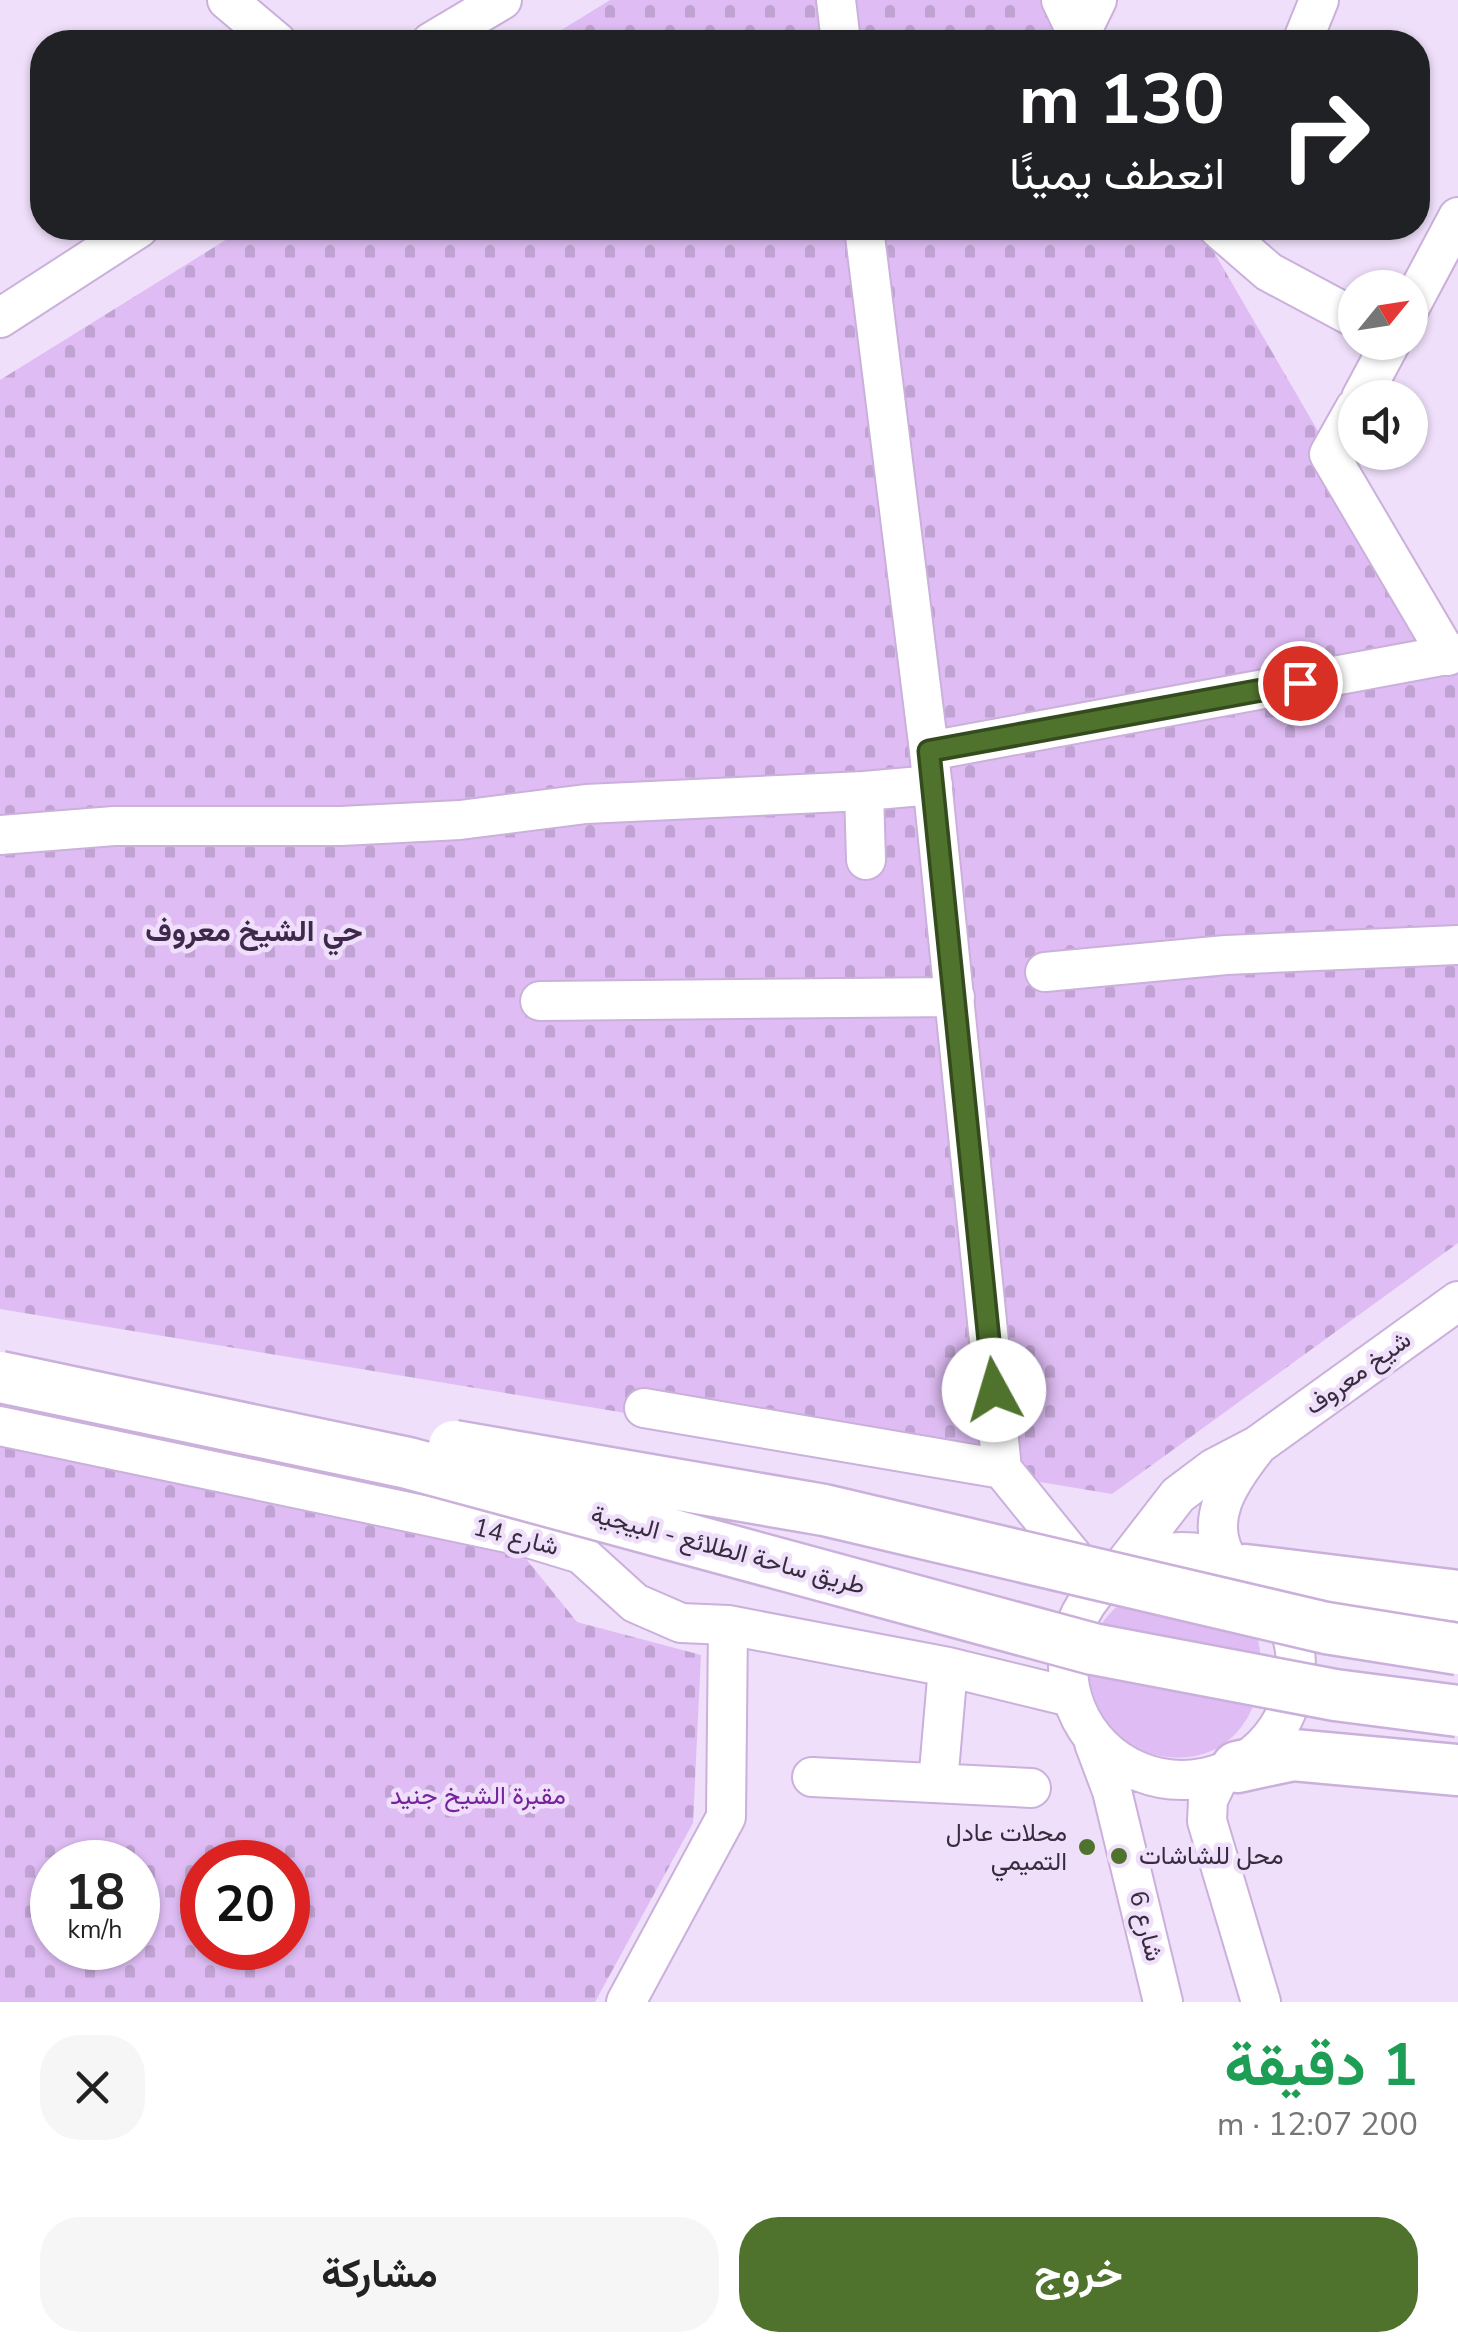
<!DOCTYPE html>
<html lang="ar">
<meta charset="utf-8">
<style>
:root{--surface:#fff;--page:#f6f6f6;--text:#222;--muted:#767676;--accent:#4f732d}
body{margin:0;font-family:"Nunito Sans",Vazirmatn,sans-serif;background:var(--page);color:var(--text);direction:rtl;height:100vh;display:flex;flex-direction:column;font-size:38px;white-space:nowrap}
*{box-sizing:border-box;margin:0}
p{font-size:32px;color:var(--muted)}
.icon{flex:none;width:55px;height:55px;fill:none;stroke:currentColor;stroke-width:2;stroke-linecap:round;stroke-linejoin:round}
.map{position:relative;height:2002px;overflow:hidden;direction:ltr}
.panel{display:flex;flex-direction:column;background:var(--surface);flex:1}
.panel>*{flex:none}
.top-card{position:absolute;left:30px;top:30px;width:1400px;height:210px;border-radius:40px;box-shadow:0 2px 8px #0004;direction:rtl;background:#202124;color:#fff;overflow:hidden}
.needle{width:65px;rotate:60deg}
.fabs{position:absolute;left:1338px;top:270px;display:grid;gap:20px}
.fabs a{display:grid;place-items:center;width:90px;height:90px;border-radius:50%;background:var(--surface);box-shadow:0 2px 8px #0004;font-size:50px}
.speed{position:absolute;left:30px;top:1840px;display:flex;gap:20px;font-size:50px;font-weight:700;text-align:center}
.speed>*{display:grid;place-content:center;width:130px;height:130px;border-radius:50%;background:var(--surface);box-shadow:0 2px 8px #0004;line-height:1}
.speed small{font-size:25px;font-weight:400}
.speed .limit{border:15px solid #d22;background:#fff;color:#111}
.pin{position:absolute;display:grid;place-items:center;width:85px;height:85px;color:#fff;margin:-42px;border:5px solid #fff;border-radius:50%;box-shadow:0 2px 10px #0007}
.me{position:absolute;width:110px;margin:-55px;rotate:354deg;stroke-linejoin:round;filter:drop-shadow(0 0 8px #0008)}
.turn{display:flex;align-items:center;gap:35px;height:210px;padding:0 40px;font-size:45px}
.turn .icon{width:130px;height:130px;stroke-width:2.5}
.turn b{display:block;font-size:70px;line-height:85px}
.round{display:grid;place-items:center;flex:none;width:105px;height:105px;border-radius:40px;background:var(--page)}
.summary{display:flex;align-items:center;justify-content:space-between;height:170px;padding:0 40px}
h1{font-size:60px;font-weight:700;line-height:75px;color:#1e9e55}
.cta{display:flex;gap:20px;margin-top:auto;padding:20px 40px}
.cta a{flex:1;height:115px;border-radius:40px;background:var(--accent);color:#fff;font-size:40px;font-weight:700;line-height:115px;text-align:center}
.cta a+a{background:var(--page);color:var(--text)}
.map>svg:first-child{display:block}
.green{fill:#dfbdf4}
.cemetery{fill:url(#cemetery-stones);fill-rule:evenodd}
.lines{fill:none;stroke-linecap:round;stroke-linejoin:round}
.minor-casing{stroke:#cab0db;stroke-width:42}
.major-casing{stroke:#cab0db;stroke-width:55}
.minor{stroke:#fff;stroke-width:38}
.major{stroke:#fff;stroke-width:50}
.major-bridge-casing{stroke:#cab0db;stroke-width:55;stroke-linecap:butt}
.major-bridge{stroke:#fff;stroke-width:50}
.route-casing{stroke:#334b1d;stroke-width:25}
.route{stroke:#4f732d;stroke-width:18}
.poi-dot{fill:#4f732d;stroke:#efdffa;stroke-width:4}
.labels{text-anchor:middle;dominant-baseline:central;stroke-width:9;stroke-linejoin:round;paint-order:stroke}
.street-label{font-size:25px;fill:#372c3d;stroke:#efdffa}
.park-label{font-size:25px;fill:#75239c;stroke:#efdffa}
.poi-label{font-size:25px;fill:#372c3d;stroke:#efdffa;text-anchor:end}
.quarter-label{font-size:30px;font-weight:bold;fill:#3e284b;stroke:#efdffa}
</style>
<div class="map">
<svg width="1458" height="2002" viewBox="0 0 1458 2002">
<defs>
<pattern id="cemetery-stones" width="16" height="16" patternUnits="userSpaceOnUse" patternTransform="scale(2.5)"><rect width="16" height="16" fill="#dfbdf4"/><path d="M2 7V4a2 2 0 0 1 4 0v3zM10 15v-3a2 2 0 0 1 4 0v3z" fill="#c0a3d2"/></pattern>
</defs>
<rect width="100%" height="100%" fill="#efdffa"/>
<path class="green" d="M1131,1594L1257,1635C1274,1702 1233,1772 1156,1755C1107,1744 1078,1687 1093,1641C1100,1620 1116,1607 1131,1594Z"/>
<path class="cemetery" d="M610,0H1068L1093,42H542Z
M245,228H1200L1448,655L1458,653V1243L1112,1494L0,1309V380Z
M0,1429L497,1523L577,1622L701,1655L693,1823L595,2002H0ZM52,1862H138V1948H52ZM202,1862H288V1948H202Z"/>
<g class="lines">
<g class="minor-casing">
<path id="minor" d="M227,0L277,42
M836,0L841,42
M1061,0L1081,42
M1078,39L1097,0
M431,42L502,0
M1302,42L1319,0
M864,228L929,751L1002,1469L1092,1580
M1218,228L1269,272L1355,318
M1410,307L1458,217
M0,318L139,228
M1361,398L1391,342
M1355,408L1329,454L1448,656
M929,751L1458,653
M864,791L933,785
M0,835L114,826H341L460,820L586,804L864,791L866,860
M1045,972L1226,955L1458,945
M540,1001L955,997
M644,1408L1002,1469
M0,1426L522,1536L581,1554L635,1603L681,1623L728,1625L948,1667L1071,1697
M1068 1666a114 114 0 1 1 228 0a114 114 0 1 1-228 0Z
M1229,1562C1202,1522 1229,1482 1255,1449
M1123,1566L1178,1495L1214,1468L1258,1445L1458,1301
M1094,1743L1112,1791L1163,2002
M1221,1773L1208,1800L1207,1821L1261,2002
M812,1777L1031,1788
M938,1783L948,1667
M626,2002L726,1817L728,1625"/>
</g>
<g class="major-casing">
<path id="major" d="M1245,1570L1458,1596
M1237,1767L1293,1755L1458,1770"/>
</g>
<use href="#minor" class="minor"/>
<use href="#major" class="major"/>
<g class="major-bridge-casing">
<path id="major-bridge" d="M0,1377L408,1463L1093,1649L1335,1695L1458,1711
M454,1446L824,1510L1326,1628L1458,1649"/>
</g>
<use href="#major-bridge" class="major-bridge"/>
</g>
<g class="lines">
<g class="route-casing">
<path id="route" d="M994,1390L929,751L1300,683"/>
</g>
<use href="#route" class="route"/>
</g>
<g class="poi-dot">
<circle cx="1087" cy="1847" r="10"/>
<circle cx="1119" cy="1856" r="10"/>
</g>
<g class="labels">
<g class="street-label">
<text transform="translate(1358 1373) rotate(-36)">شیخ معروف</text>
<text transform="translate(516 1537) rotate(14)">شارع 14</text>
<text transform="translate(728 1550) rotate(15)">طريق ساحة الطلائع - البيجية</text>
<text transform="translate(1146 1926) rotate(76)">شارع 6</text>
</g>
<g class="park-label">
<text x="478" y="1796">مقبرة الشيخ جنيد</text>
</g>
<g class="poi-label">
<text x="1067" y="1833">محلات عادل<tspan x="1067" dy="29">التميمي</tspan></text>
<text x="1139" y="1856" text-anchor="start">محل للشاشات</text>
</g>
<g class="quarter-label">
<text x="254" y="931">حي الشيخ معروف</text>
</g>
</g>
</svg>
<div class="fabs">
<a><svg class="needle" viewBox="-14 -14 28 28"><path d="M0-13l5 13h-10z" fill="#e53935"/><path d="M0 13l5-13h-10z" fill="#767676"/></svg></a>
<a><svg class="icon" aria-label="sound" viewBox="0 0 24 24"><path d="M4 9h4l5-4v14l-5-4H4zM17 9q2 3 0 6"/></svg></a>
</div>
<div class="speed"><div>18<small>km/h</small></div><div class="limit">20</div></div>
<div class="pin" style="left:1300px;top:683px;background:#d93025"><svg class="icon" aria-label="arrive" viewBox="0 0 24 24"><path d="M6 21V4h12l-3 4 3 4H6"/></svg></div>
<svg class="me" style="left:994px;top:1390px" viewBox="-20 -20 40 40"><circle r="19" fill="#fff"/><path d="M0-13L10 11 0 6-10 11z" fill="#4f732d"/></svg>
<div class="top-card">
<div class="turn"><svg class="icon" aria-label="right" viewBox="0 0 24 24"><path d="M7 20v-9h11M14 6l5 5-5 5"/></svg><div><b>130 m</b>انعطف يمينًا</div></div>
</div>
</div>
<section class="panel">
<div class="summary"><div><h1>1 دقيقة</h1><p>200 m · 12:07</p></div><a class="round"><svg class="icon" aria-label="close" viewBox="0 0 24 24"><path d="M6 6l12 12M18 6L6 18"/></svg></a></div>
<div class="cta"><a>خروج</a><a>مشاركة</a></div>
</section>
